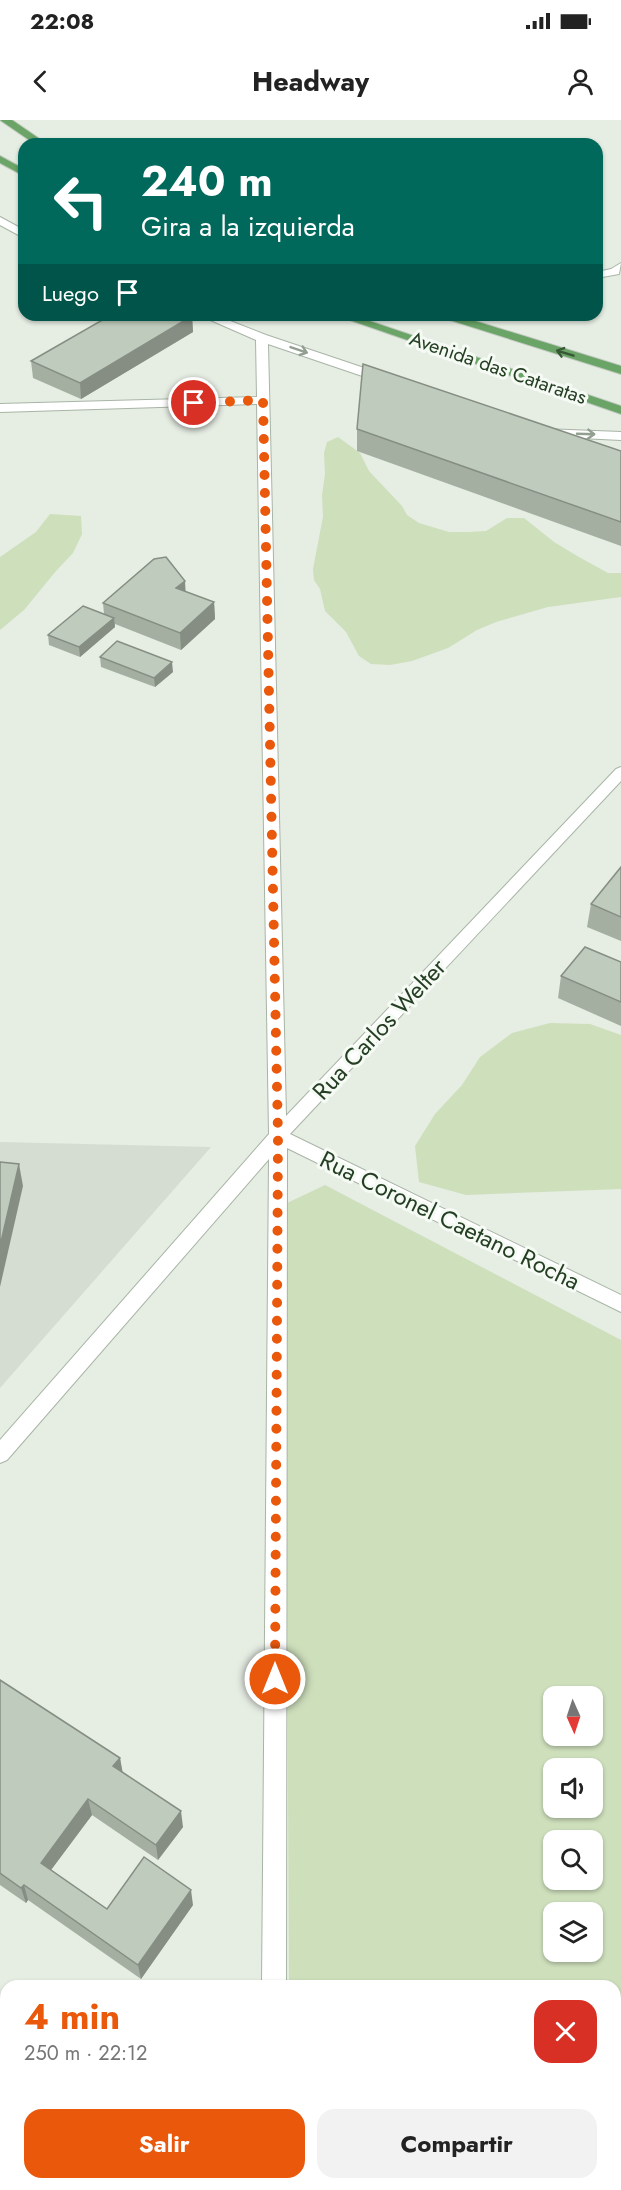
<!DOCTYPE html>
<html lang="es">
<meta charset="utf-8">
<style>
:root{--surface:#fff;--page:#f2f2f2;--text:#222;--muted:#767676;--accent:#ea580c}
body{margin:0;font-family:Jost,sans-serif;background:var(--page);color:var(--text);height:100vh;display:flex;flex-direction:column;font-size:22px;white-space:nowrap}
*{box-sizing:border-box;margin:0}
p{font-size:20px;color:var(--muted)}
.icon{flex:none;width:33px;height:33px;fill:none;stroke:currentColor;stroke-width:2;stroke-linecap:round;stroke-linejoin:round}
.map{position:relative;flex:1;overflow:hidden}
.panel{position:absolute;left:0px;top:1860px;width:621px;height:210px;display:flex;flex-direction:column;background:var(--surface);border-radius:18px 18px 0 0;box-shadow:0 2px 4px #0004}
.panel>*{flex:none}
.banner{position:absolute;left:18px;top:18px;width:585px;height:183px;border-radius:18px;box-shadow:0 2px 4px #0004;background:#00695c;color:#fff;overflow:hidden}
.needle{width:39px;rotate:177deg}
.tools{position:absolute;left:543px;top:1566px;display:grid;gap:12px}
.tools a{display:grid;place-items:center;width:60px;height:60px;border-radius:12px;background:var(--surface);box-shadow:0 2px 4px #0004;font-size:30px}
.pin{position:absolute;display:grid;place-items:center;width:51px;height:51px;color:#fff;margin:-26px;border:3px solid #fff;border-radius:50%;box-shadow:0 2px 6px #0007}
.me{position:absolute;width:66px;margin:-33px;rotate:0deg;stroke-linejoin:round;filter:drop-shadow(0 0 4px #0008)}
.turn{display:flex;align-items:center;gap:21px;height:126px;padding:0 24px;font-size:27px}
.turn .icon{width:78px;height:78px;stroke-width:2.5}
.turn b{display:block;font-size:42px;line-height:51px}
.then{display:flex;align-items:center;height:57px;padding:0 24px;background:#0003;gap:12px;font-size:22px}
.round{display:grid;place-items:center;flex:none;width:63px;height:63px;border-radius:18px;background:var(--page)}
.overview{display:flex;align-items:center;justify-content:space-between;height:102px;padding:0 24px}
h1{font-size:36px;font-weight:700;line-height:45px;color:var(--accent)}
.cta{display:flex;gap:12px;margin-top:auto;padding:12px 24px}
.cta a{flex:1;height:69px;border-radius:18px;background:var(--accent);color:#fff;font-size:24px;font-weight:700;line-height:69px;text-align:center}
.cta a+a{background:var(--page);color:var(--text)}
.status{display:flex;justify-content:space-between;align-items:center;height:42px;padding:0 30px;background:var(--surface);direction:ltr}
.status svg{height:16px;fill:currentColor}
header{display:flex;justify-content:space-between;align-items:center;height:78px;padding:0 24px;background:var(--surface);font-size:27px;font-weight:700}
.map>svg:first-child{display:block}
.built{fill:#d5ddd2}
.green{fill:#cedfbc;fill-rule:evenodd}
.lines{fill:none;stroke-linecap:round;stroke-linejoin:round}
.lane-casing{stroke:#a8b5a6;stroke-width:2}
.street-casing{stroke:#a8b5a6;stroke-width:2}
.primary-casing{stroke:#c2c9c1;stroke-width:2}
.lane{fill:#fff;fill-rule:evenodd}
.street{fill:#fff;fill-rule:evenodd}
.primary{fill:#6aa467;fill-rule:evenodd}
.wall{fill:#a4afa2}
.shaded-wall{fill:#868e84}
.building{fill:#bfcbbc;stroke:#868e84;stroke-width:1.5}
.oneway{stroke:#929f91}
.oneway2{stroke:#365834}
.route{stroke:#ea580c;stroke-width:10;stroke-dasharray:0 18}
.labels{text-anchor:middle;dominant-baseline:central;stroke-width:6;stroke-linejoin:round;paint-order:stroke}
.far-street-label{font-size:20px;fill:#243f23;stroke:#f6faf4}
.street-label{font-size:24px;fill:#243f23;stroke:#f6faf4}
</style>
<div class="status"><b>22:08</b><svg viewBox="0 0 49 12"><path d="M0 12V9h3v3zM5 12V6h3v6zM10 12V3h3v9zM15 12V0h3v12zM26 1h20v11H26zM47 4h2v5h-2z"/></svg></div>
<header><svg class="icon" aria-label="back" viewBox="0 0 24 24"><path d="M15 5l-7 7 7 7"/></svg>Headway<svg class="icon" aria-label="person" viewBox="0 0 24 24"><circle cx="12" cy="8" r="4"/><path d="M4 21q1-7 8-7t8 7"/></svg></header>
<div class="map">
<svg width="621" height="2070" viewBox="0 0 621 2070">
<rect width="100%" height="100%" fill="#e6ede3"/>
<path class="built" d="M0,1022L211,1027L0,1268Z"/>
<path class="green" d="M338,317L360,333L369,351L402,386L407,395L419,403L449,412H469L486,411L507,398H524L554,422L579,437L608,453H621V477L548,487L496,502L477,510L448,528L412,541L390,545L371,544L359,536L346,512L325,491L320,469L314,460L313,449L323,397L322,375L325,354L324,333L327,322Z
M50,394L81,396L82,414L73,433L56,451L24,490L0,510V437L36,412Z
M550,903L590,904L621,915V1069L466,1075L419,1062L415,1026L435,994L462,965L480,937L512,913Z
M325,1065L621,1220V2070H290V2064H615V1866H289L285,1084ZM554,1576H592V1616H554ZM554,1648H592V1688H554ZM554,1720H592V1760H554ZM554,1792H592V1832H554Z"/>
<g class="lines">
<g class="lane-casing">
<path id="lane" d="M621,143L619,154L597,158V152L611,149Z"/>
</g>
<g class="street-casing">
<path id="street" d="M0,97L24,110V118L0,105Z
M199,195H215L266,215L388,256L390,259L388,262H380L268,224L286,996L616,649L621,647V661L290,1014L621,1175V1192L287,1028L286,1866H262L269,1039L7,1340L0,1343V1320L269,1014L257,284L0,292V284L257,277L256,220Z
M544,309L621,312V320L540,316L538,313L540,310Z
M260,2064H286L285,2070H259Z"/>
</g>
<g class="primary-casing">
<path id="primary" d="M0,0H12L47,24H35Z
M0,36L24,49V56L0,43Z
M335,195H352L621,286V294Z
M438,195H456L621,246V254L440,197Z"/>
</g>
<use href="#lane" class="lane"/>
<use href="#street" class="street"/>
<use href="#primary" class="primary"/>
</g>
<path class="wall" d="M192,196L193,212L81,279L33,258L31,241Z
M357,309L621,331V426L357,331Z
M185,461V472L214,482L215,499L181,530L115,504V507L80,537L49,525L48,515L104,494L103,483Z
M100,537L173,552L155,567L101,547Z
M621,747V821L587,807L591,784Z
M621,842V906L558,878L561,856Z
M0,1560L120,1638L122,1652L183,1707L158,1740L92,1695L51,1750L107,1789L193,1785L141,1859L28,1780L26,1783L0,1765Z"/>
<path class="shaded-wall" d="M192,196L193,212L81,279L80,263Z
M185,461L186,478L176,468Z
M214,482L215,499L181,530L180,513Z
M114,498L115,507L80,537L79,527Z
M172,542L173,552L155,567L154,558Z
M19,1044L23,1066L0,1167V1126Z
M120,1638L123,1654L113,1646Z
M88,1679L92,1695L45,1758L41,1743Z
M181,1691L183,1707L158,1740L156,1725Z
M24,1765L28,1780L26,1783L21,1768Z
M191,1770L193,1785L141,1859L138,1845Z
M6,1948V1964L0,1972V1956Z"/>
<path class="building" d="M111,195L192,196L80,263L31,241Z
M363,244L621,331V402L357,309Z
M166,437L185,461L176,468L214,482L180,513L103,483L154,439Z
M83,486L114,498L79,527L48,515Z
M117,521L172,542L154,558L100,537Z
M621,747V797L591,784Z
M585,827L621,842V882L561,856Z
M0,1042L19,1044L0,1126Z
M0,1560L120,1638L113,1646L181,1691L156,1725L88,1679L41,1743L107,1789L144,1737L191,1770L138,1845L24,1765L21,1768L0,1753Z
M0,1944L6,1948L0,1956Z"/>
<defs><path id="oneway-shaft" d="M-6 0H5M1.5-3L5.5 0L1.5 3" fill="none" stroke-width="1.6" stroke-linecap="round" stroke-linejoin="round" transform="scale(1.5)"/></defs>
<g class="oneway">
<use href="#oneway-shaft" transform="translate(299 230) rotate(19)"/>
<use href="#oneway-shaft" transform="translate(586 314) rotate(2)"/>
</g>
<use class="oneway2" href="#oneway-shaft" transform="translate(565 233) rotate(-163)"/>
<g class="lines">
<path class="route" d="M194,283L263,280L278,1016L275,1559"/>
</g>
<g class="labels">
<g class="far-street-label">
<text transform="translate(498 248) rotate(19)">Avenida das Cataratas</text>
</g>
<g class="street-label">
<text transform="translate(379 909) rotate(-47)">Rua Carlos Welter</text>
<text transform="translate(450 1100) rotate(26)">Rua Coronel Caetano Rocha</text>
</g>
</g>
</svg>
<div class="tools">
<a><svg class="needle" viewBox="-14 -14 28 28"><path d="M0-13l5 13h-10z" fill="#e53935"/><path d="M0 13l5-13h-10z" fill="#767676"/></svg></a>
<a><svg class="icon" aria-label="sound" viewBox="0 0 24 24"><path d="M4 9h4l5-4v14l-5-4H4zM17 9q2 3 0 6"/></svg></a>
<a><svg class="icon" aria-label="search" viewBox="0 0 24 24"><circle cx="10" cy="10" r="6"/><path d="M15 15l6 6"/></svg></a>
<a><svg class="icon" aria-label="layers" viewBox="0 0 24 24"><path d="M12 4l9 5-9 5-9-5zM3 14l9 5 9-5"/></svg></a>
</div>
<div class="pin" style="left:194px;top:283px;background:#d93025"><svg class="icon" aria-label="arrive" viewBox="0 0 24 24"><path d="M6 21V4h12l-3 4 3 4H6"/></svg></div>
<svg class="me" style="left:275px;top:1559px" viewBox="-20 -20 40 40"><circle r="17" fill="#ea580c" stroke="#fff" stroke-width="3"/><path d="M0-11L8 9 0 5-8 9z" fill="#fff"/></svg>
<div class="banner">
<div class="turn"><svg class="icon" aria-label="left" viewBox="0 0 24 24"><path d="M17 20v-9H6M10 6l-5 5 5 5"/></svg><div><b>240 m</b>Gira a la izquierda</div></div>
<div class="then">Luego<svg class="icon" aria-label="arrive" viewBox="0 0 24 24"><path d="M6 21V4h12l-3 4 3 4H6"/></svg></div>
</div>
<section class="panel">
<div class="overview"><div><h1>4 min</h1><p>250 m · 22:12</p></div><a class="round" style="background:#d93025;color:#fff"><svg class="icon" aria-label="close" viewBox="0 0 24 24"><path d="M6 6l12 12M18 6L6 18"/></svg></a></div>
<div class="cta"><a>Salir</a><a>Compartir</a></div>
</section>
</div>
